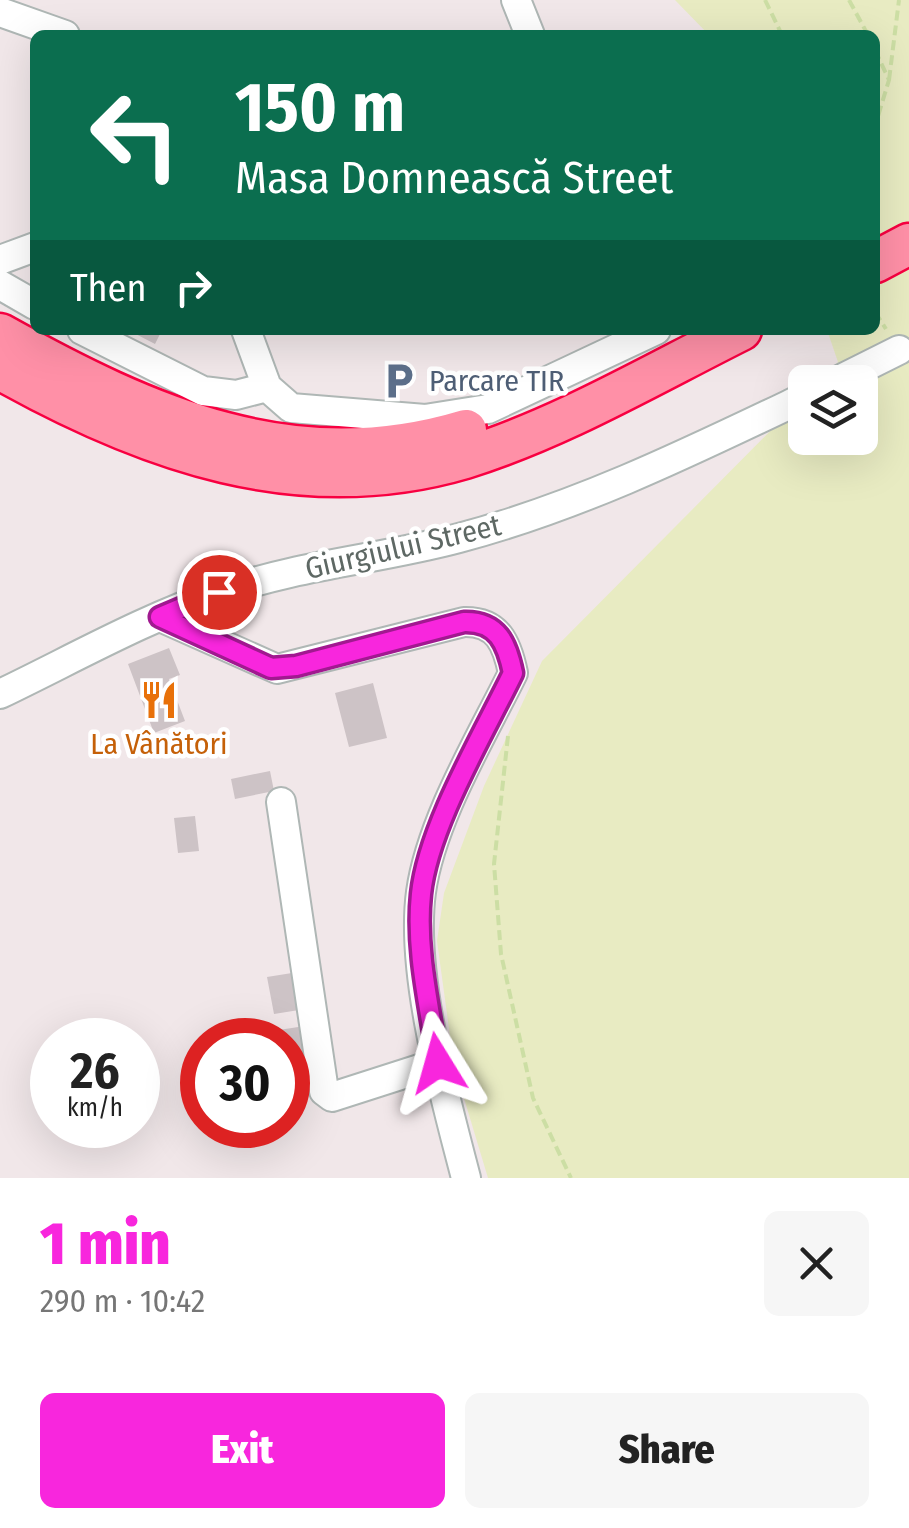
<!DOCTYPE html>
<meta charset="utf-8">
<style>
:root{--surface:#fff;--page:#f6f6f6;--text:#222;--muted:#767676;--accent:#f826dd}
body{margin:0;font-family:"Fira Sans Condensed",sans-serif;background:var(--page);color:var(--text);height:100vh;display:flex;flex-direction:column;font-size:38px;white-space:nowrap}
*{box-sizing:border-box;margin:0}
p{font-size:32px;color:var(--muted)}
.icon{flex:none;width:55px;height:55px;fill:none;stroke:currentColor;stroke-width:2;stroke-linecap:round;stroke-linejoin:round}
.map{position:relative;height:1178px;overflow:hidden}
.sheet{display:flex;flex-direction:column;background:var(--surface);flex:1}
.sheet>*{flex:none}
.top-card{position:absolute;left:30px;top:30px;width:850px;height:305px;border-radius:15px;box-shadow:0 10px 40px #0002;background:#0b6e4f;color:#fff;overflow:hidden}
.buttons{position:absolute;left:788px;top:365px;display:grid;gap:20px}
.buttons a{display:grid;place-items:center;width:90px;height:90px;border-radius:15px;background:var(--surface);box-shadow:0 10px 40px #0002;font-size:50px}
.speed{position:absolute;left:30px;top:1018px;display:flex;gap:20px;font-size:50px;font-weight:700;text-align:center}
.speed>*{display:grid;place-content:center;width:130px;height:130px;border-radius:50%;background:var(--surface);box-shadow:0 10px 40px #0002;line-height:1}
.speed small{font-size:25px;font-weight:400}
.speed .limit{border:15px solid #d22;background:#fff;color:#111}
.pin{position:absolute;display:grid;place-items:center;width:85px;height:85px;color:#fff;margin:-42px;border:5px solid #fff;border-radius:50%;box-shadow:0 2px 10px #0007}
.me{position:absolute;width:110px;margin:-55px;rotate:352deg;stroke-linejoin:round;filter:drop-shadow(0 0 8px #0008)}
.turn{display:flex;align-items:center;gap:35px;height:210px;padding:0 40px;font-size:45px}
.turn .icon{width:130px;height:130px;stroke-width:2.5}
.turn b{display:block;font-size:70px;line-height:85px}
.then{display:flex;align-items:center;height:95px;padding:0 40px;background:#0003;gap:20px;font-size:38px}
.round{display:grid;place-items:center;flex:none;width:105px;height:105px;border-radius:15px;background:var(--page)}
.overview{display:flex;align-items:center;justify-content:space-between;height:170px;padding:0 40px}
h1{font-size:60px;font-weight:800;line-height:75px;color:var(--accent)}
.action{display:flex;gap:20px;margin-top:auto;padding:20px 40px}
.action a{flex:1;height:115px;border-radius:15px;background:var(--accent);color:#fff;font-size:40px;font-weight:800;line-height:115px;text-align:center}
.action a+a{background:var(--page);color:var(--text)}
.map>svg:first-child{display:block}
.green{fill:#e8ebc2}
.building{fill:#cdc3c6}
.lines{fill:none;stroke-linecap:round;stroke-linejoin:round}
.minor-casing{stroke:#afb7b5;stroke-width:32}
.highway-casing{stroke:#f80041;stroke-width:45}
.path{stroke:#ccdea4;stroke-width:4;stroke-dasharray:10 5;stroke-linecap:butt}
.minor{stroke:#fff;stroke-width:28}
.highway{stroke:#ff90a7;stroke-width:40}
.route-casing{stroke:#a11990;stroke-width:25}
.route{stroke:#f826dd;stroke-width:18}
.labels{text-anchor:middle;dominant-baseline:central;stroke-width:9;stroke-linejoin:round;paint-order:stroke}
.service-label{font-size:30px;fill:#4e5e75;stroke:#fff;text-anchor:start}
.street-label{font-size:30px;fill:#5e6864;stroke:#fff}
.food-label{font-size:30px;fill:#c56008;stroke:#fff}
</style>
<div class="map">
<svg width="909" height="1178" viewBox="0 0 909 1178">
<rect width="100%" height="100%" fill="#f1e7e9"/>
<path class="green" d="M675,0H909V1178H488L454,1065L437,941L444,893L484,786L542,661L805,396V438H860V382H818L838,362L827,330H875V35H709Z"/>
<path class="building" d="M128,330H162L155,344Z
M169,648L180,675L169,679L185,721L154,733L128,664Z
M373,683L387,738L349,747L335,693Z
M270,771L274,791L235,799L231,779Z
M195,816L199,851L178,853L174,818Z
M292,973L299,1010L274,1014L267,977Z
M305,1026L310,1054L288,1058V1040H273L272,1031Z"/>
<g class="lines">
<g class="minor-casing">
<path id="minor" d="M516,0L530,35
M0,12L65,35
M0,260L35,247
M0,285L35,305
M82,330L203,391L236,395L267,387
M246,330L267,387L291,408L425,419L488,409L656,330
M835,382L899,350
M160,617L277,669L464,622C498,621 507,644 513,673C481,738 431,820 421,892C410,974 445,1097 466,1178
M0,694C73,659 145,618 222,592C299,565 381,559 459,538C580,506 692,451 805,397
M281,802L324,1091L332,1097L438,1063"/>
</g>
<g class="highway-casing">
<path id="highway" d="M875,262L909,244
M0,334C149,417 293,482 466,430
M0,369C144,450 300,507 465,458C561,428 651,375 741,330"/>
</g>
<path class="path" d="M765,0L782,35
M849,0L868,35
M875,50L889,80L875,126
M889,80L899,0
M875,312L886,329
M508,736L494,864L501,954L533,1098L571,1178"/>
<use href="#minor" class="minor"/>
<use href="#highway" class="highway"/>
</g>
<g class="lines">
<g class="route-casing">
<path id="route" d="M219,592L160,617L271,668L296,666L464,622C498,621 507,644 513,673C483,735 428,827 421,894C415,950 430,1009 438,1063"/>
</g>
<use href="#route" class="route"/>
</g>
<defs>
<g id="parking-bare" transform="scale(3)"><path d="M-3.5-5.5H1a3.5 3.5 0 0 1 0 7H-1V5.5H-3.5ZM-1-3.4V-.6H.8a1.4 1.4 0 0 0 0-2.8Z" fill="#5c6f8a" stroke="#fff" stroke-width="2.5" paint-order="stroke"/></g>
<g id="restaurant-bare" transform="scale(3)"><path d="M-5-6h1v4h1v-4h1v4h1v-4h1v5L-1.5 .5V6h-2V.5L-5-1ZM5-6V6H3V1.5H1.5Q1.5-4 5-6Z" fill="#e8710a" stroke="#fff" stroke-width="2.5" paint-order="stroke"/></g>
</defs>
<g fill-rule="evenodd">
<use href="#parking-bare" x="399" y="381"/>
<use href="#restaurant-bare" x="159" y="700"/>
</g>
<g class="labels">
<g class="service-label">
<text x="429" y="381">Parcare TIR</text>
</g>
<g class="street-label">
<text transform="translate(403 547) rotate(-13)">Giurgiului Street</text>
</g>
<g class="food-label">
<text x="159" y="744">La Vânători</text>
</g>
</g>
</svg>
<div class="buttons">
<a><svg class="icon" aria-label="layers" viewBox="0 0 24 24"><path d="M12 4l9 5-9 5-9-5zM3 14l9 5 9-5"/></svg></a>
</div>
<div class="speed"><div>26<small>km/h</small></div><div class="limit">30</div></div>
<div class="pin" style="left:219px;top:592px;background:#d93025"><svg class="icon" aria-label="arrive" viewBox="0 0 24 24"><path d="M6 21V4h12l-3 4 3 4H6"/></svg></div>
<svg class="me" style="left:438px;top:1063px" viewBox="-20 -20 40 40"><path d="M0-17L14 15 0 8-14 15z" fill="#f826dd" stroke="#fff" stroke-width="4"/></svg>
<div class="top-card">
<div class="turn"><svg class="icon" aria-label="left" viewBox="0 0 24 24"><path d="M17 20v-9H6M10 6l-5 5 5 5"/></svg><div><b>150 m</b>Masa Domnească Street</div></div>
<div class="then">Then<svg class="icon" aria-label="right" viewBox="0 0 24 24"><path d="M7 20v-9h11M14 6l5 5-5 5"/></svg></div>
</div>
</div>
<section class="sheet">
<div class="overview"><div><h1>1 min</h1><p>290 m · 10:42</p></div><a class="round"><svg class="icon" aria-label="close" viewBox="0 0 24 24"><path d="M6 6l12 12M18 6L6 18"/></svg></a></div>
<div class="action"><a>Exit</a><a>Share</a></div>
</section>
